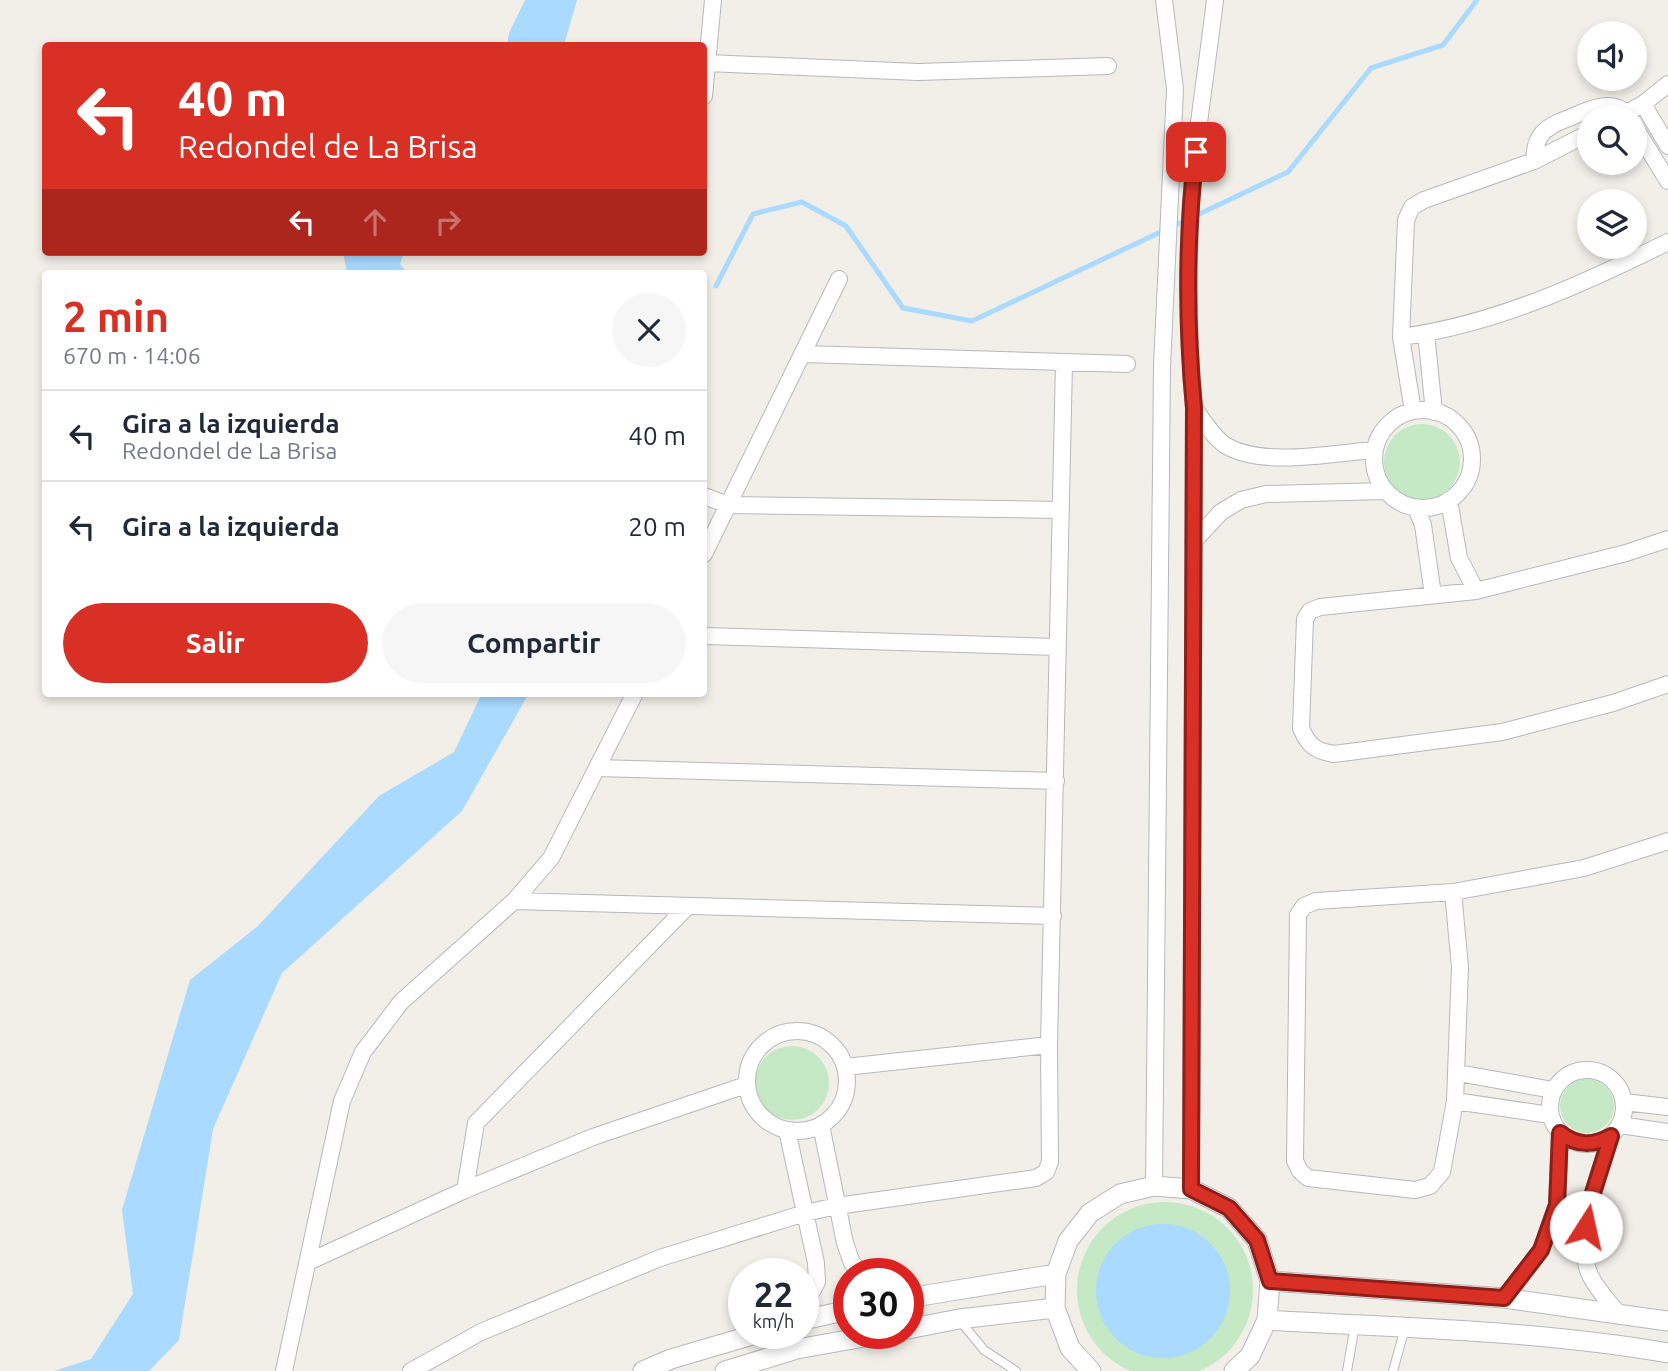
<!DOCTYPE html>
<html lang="es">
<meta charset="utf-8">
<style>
:root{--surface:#fff;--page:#f6f6f7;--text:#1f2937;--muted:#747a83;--line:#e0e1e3;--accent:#d93025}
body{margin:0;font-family:Ubuntu,sans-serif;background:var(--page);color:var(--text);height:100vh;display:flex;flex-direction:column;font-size:26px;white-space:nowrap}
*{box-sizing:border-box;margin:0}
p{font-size:23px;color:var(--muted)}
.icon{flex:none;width:38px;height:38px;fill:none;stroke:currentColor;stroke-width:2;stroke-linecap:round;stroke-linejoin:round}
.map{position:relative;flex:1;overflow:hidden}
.panel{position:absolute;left:42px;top:270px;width:665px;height:427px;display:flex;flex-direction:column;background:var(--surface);border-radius:7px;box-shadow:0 4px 10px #0003}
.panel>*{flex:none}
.guide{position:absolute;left:42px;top:42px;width:665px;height:214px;border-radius:7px;box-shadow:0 4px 10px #0003;background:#d93025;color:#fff;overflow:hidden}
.fabs{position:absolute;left:1577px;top:21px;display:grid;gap:14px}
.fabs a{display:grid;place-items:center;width:70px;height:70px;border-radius:50%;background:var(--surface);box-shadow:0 4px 10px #0003;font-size:35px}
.speed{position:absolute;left:728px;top:1258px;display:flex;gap:14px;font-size:35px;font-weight:700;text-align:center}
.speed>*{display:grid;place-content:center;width:91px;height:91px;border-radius:50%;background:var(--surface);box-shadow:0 4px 10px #0003;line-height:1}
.speed small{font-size:18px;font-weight:400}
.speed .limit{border:10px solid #d22;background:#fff;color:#111}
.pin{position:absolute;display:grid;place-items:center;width:60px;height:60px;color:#fff;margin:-30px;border-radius:14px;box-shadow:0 4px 10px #0006}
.me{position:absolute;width:77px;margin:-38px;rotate:10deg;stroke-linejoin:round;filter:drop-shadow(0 0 5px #0008)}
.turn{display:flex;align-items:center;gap:24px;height:147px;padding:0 21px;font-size:32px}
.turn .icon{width:91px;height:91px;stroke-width:2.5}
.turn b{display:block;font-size:49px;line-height:60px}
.lanes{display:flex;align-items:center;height:66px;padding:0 21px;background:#0003;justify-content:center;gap:35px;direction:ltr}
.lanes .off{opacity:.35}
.round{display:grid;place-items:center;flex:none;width:74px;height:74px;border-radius:37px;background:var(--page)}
.headline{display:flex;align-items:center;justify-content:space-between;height:119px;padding:0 21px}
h1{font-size:42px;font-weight:700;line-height:52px;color:var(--accent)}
.button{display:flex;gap:14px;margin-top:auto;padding:14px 21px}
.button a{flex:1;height:80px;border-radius:42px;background:var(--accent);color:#fff;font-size:28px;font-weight:700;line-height:80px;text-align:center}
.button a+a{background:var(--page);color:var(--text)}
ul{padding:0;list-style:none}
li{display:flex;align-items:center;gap:21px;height:91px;padding:0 21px;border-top:2px solid var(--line)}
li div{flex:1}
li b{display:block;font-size:26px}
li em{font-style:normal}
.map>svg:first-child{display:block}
.green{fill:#c5e8c5}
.water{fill:#aadaff}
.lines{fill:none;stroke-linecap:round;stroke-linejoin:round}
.stream{stroke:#aadaff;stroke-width:5}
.service-casing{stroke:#b5b8bc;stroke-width:10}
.minor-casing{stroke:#b5b8bc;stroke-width:18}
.tertiary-casing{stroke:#b5b8bc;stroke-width:21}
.service{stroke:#fff;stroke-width:8}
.minor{stroke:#fff;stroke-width:16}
.tertiary{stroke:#fff;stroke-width:19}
.route-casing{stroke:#8d1f18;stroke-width:18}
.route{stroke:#d93025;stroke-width:12}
</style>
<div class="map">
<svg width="1668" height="1371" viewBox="0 0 1668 1371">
<rect width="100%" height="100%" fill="#f1efe8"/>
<path class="green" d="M1384 462a38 38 0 1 1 76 0a38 38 0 1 1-76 0Z
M755 1083a37 37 0 1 1 74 0a37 37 0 1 1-74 0Z
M1560 1106a27 27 0 1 1 54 0a27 27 0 1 1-54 0Z
M1077 1290a88 88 0 1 1 176 0a88 88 0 1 1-176 0Z"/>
<path class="water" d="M525,0H577L564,45H507L509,33Z
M343,252H404L400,264L407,273H347Z
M482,693H529L462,811L282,973L213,1129L179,1340L149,1371H54L91,1359L133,1294L122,1210L190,980L258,926L379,796L454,752Z
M1096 1291a67 67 0 1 1 134 0a67 67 0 1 1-134 0Z"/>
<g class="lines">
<path class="stream" d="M1195,216L1288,172L1371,68L1443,45L1477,0
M716,286L753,214L802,202L846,226L903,308L972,321L1186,220"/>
<g class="service-casing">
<path id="service" d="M961,1322L984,1350L1016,1371
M1347,1371L1355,1325
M1393,1371L1405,1328"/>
</g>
<g class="minor-casing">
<path id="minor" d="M708,63L918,72L1108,66
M704,96L713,0
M1643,104L1668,146
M1619,117L1643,104L1668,84
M1634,126L1668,181
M1534,161C1535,152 1535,143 1541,135C1548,126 1559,122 1569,118C1587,110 1614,96 1629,117
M1426,333L1434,412
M1401,337C1496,324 1583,284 1668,242
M804,354L1127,364
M1194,408C1203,420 1213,437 1225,445C1262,468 1333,453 1374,450
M1374 459a49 49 0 1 1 98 0a49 49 0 1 1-98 0Z
M1413,411L1401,337L1406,220L1412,207L1424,200L1534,161L1589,133
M704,496L728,505L1060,510
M1449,500L1459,558L1476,591
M1416,508L1423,525L1433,595
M1668,539L1626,553L1476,591L1320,607L1310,611L1305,619L1301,728C1308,745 1315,751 1334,754L1502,732L1613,703L1668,684
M1193,542L1221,512L1241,500L1266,494L1385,491
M704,554L839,279
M704,636L1057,647
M597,768L1056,781
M1453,892L1460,967L1455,1101L1442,1172L1430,1186L1415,1190L1308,1178L1300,1171L1295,1161L1298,915L1304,906L1316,901L1453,892L1584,868L1668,841
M514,901L1053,916
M747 1081a50 50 0 1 1 100 0a50 50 0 1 1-100 0Z
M845,1067L1049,1045
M1550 1107a37 37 0 1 1 74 0a37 37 0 1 1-74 0Z
M1458,1073L1553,1090
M1455,1101L1550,1115
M1624,1102L1668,1107
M821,1125L845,1243L852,1263L860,1271L866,1274
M1620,1125L1668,1132
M787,1130L816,1263L817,1282L803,1308
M1611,1136C1600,1171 1572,1242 1591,1277C1597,1289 1608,1301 1617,1312
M1154,1186L1162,366L1175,89L1164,0
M1191,1189L1194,408C1187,331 1187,252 1193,174C1199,116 1208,58 1215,0
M465,1190L476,1123L687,907
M308,1262L465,1190L593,1137L746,1085
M1504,1298L1541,1250L1557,1205L1560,1133
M284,1371L342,1101L363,1052L401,1002L514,901L551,858L635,693
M411,1371L481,1332L660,1258L805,1213L837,1206L1036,1178L1046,1172L1050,1162L1049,1045L1064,362"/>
</g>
<g class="tertiary-casing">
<path id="tertiary" d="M1270,1281L1504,1298L1668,1321
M908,1298L1056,1274
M803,1320L849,1310
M1267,1320C1401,1328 1536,1330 1668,1353
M908,1329L959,1319L1055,1308
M643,1371L671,1359L756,1334
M725,1371L797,1349L881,1334
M1091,1371L1070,1348L1055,1308L1056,1274L1068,1241L1090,1213L1120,1194L1154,1186L1191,1189L1229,1208L1257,1240L1270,1281L1267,1320L1250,1356L1234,1371"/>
</g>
<use href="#service" class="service"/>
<use href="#minor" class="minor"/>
<use href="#tertiary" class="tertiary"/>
</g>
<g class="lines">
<g class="route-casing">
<path id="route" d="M1196,152C1186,236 1186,323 1194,408L1191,1189L1229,1208L1257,1240L1270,1281L1504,1298L1541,1250L1557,1205L1560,1133C1577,1146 1593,1146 1611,1136L1591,1199L1586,1227"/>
</g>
<use href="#route" class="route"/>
</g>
</svg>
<div class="fabs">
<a><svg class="icon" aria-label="sound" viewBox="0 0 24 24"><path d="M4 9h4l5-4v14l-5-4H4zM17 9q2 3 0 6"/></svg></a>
<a><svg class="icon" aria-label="search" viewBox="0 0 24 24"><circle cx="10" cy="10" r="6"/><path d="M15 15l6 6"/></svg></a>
<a><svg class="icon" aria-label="layers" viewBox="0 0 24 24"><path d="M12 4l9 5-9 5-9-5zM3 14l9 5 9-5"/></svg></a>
</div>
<div class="speed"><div>22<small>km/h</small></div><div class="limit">30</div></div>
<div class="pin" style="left:1196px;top:152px;background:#d93025"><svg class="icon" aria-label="arrive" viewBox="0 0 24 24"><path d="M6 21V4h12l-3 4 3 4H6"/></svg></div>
<svg class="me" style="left:1586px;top:1227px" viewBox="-20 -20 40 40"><circle r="19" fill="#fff"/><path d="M0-13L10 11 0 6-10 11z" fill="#d93025"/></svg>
<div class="guide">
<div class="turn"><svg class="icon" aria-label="left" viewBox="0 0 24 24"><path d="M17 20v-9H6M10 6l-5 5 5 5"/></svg><div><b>40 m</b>Redondel de La Brisa</div></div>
<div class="lanes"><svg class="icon" aria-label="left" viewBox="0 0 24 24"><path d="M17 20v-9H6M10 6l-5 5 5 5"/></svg><svg class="icon off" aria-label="ahead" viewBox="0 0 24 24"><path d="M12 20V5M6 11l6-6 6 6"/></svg><svg class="icon off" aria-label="right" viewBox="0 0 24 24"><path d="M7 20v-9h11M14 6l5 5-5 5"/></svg></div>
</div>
<section class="panel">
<div class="headline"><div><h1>2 min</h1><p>670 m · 14:06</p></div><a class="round"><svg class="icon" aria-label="close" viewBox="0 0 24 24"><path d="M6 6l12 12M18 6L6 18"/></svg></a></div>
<ul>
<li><svg class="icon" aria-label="left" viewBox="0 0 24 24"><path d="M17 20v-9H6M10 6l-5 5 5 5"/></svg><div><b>Gira a la izquierda</b><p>Redondel de La Brisa</p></div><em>40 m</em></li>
<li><svg class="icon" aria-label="left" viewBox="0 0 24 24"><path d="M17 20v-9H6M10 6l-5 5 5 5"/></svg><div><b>Gira a la izquierda</b></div><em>20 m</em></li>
</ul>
<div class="button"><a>Salir</a><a>Compartir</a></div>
</section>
</div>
